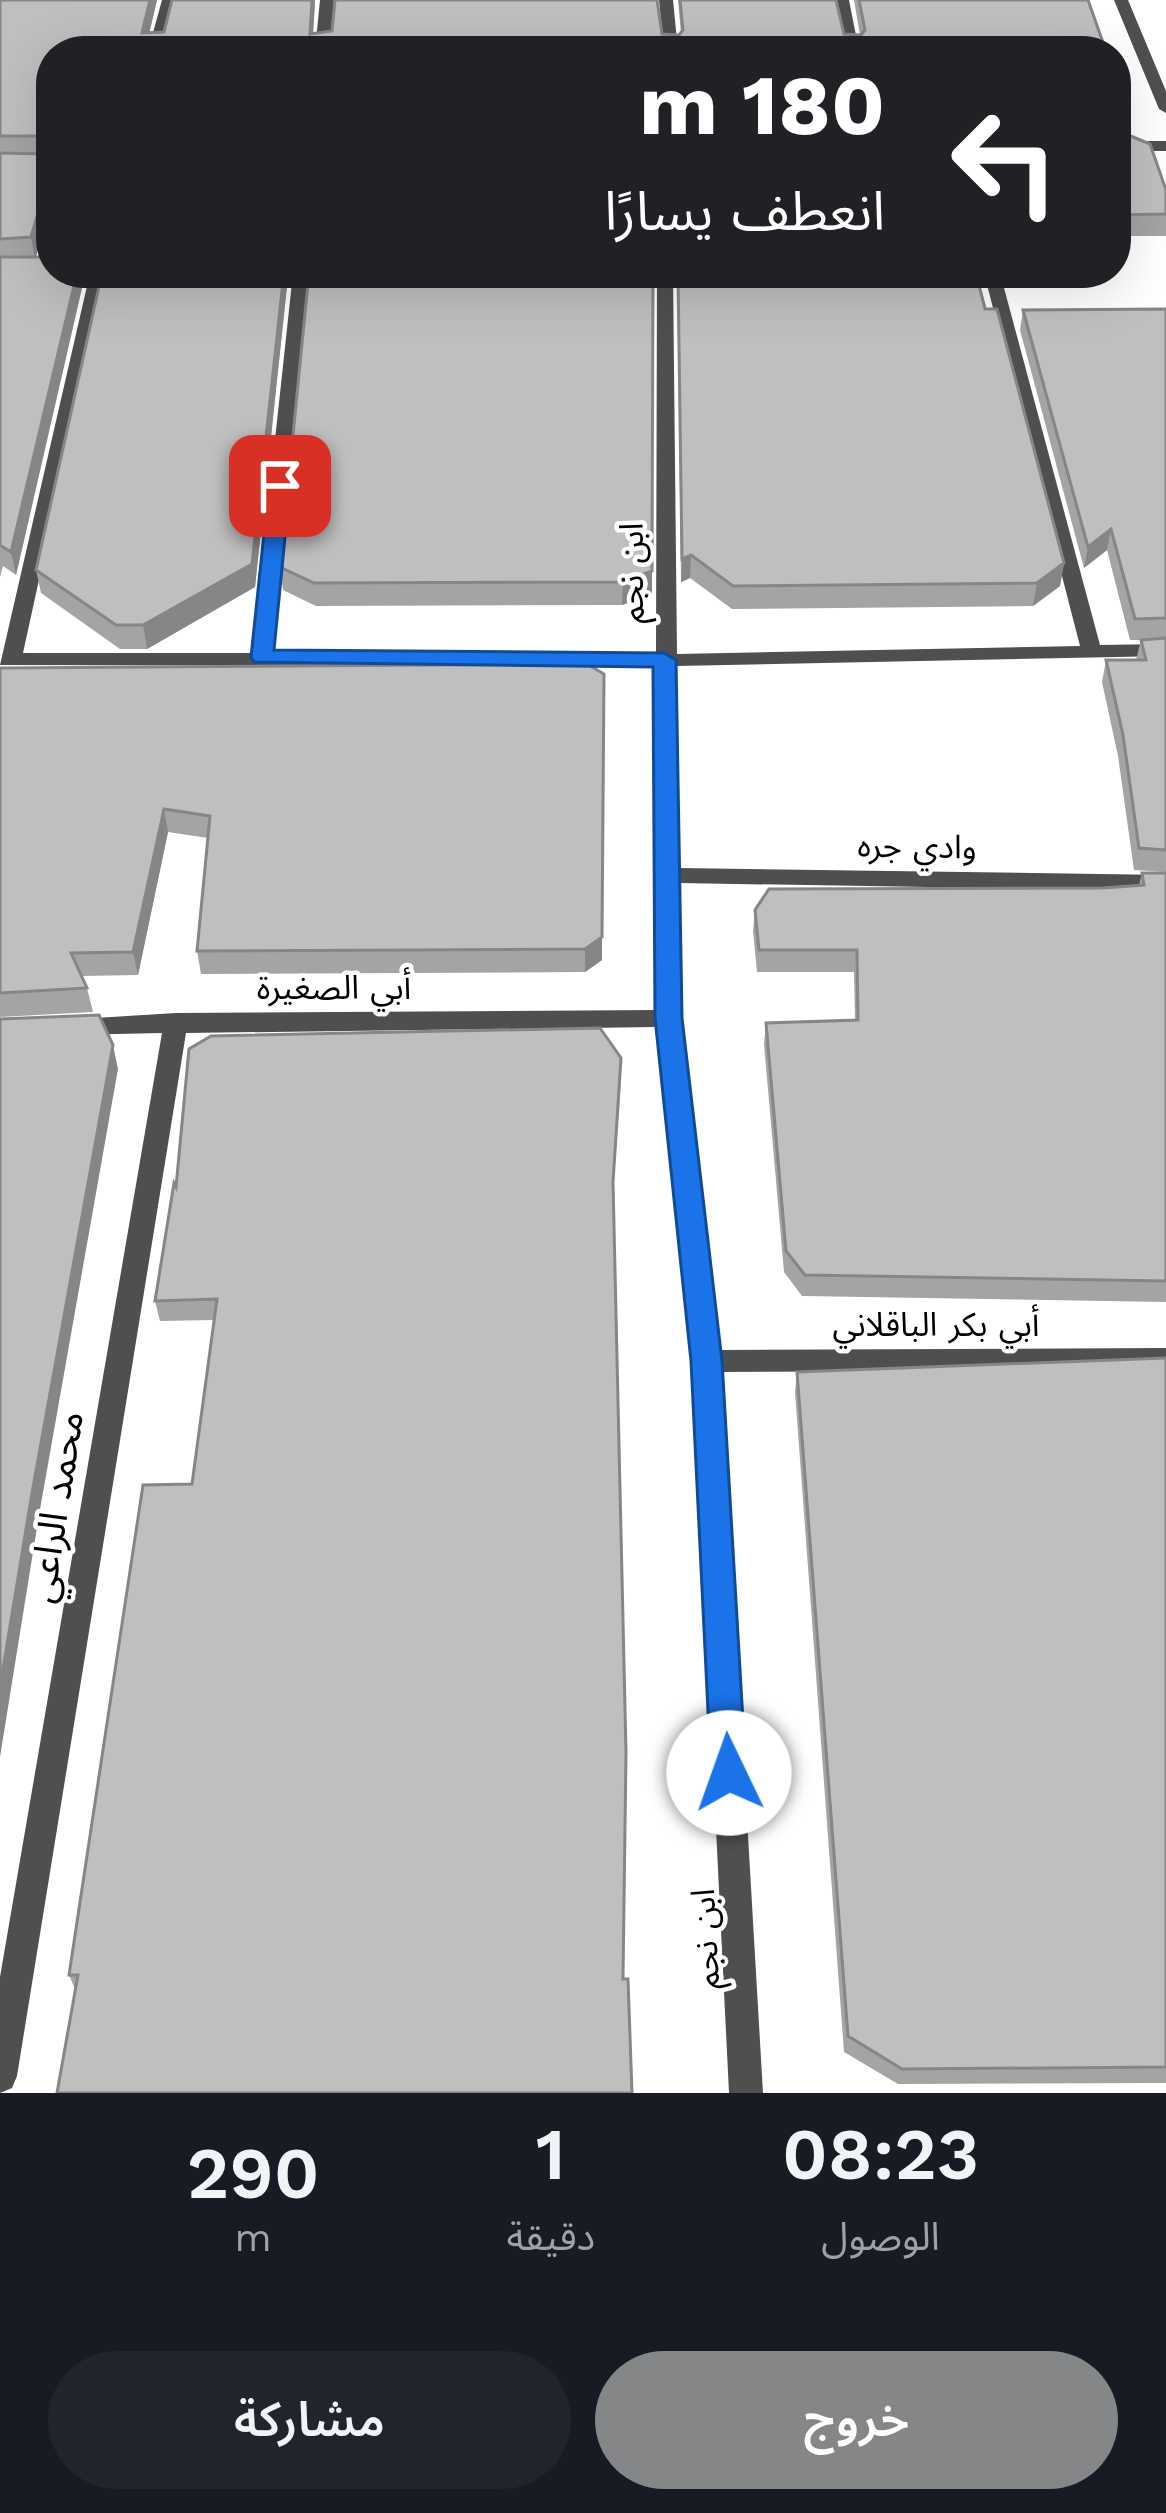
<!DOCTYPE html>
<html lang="ar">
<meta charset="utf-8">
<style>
:root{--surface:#171b24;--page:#20242c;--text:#f1f3f6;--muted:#9ea1a6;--accent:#858687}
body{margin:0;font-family:"Work Sans","Noto Sans Arabic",sans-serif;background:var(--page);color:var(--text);direction:rtl;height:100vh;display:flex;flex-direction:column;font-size:45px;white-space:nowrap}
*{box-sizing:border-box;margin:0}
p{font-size:39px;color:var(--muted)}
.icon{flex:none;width:66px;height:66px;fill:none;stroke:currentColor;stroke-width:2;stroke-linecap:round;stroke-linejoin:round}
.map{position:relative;height:2093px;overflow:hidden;direction:ltr}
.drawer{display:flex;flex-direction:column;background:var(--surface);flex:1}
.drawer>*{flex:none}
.guide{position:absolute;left:36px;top:36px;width:1095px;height:252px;border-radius:48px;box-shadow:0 12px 48px #0002;direction:rtl;background:#202124;color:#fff;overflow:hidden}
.pin{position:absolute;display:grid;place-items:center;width:102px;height:102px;color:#fff;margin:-51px;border-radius:24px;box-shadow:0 6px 18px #0006}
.me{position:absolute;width:132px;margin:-66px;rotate:357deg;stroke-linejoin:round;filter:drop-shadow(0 0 9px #0008)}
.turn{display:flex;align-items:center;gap:42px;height:252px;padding:0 48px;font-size:54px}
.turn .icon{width:156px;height:156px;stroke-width:2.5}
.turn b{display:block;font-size:84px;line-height:102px}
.eta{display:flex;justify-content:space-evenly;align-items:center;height:204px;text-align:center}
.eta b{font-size:72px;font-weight:600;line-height:84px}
.button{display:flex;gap:24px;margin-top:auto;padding:24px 48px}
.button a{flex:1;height:138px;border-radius:72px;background:var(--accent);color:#fff;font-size:48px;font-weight:600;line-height:138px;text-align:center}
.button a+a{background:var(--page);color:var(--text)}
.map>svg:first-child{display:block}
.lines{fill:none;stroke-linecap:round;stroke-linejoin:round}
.minor{fill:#4f4f4f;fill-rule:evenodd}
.wall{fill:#a4a4a4}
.shaded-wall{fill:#868686}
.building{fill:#bfbfbf;stroke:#868686;stroke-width:3}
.route{fill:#1a73e8;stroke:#114b97;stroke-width:3}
.labels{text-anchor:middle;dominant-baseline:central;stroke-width:9;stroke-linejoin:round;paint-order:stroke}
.street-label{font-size:33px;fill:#000;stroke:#fff}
.near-street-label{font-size:39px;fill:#000;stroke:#fff}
</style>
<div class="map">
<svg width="1166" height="2093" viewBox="0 0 1166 2093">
<rect width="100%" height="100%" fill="#fff"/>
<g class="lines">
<path class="minor" d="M162,0H176L162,51H148Z
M320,0H334L329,51H315Z
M659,0H673L678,51H664Z
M835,0H849L859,51H845Z
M1114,0H1128L1166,91V113L1159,109Z
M1116,141H1166V151H1116Z
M90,273H106L23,653H252L293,273H309L272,653L656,654L657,273H673L677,654L1080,646L984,273H1000L1100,645L1166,644V656L677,666L679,868L1166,875V891L679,883L680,1018L719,1350L1166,1348V1370L721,1372L763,2093H729L693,1361L657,1027L186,1033L17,2076L12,2088L0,2093V1977L162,1033L71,1035L63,1032L59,1026L63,1020L176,1013L656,1010V666L0,665Z"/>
</g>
<path class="wall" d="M0,0H157L149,33L164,32L172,0H315L313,33L679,35L681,33L678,0H836L844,34L860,35L854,0H1088L1106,51H51V203L36,257L84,279L16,575L3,566L0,577Z
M1116,81L1128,116L1125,134L1166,190V236H1116Z
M309,273L652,594L622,605L316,606L283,590L280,567Z
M677,273H976L1064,563L1060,586L1033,606L732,609L690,578L681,582Z
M287,286L255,587L147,649H120L41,593L36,570Z
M1166,309V872L1134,870L1118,756L1102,682L1106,660H1136L1141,640H1130L1107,550L1084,568L1020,330L1023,310Z
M587,664L602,960L585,972L201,974L197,951L208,838L168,832L138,975L82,976L87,988L93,1012L0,1017V668Z
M1142,873H1166V1302L802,1296L784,1272L764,1044L766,1023L855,1020L854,972H757L753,931L755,910L1139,885Z
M621,1080L613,1194L623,1979L75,1989L69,1975L192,1484L214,1320L160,1321L155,1301L176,1187Z
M1166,1358V2083L898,2084L844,2052L795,1392L797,1372Z"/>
<path class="shaded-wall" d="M150,0H157L145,51L142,33Z
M312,0H315L312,51L310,34Z
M1128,116L1124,136L1116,137V117Z
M51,168V203L35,259L31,237Z
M77,273H83L84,279L16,575L11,552Z
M284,273H286L287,286L255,587L147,649L143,625Z
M1111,529L1107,550L1084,568L1088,547Z
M691,555L690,578L681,582L682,559Z
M1064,563L1060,586L1033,606L1037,583Z
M652,571V594L622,605L623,582Z
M164,809L168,832L138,975L133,952Z
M602,937V960L585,972V949Z
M113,1045L118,1069L39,1515L0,1757V1687L32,1493Z"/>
<path class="building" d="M0,0H150L142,33L164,32L172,0H312L310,34L332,31L335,0H657L662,34L679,35L683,30L680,0H836L844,34L861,35L865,30L859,0H1088L1106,51H51V139L47,136H0Z
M1116,81L1128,116L1116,117V122Z
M1116,130L1150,144L1166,190V214L1116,215Z
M51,143V168L31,237L0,239V153L47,154Z
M0,257H51V273H77L11,552L0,545Z
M102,273H284L252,564L143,625H116L36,570Z
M309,273H653L652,571L623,582L314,583L280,567Z
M678,273H976L985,309H997L1064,563L1037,583L733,586L691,555L682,559Z
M1166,309V618L1135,619L1111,529L1088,547L1023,310Z
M1166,638V850L1139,848L1123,735L1106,660H1146L1141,640Z
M587,664L604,674L602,937L585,949L197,951L210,816L164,809L133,952L71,953L87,988L0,993V668Z
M1142,873H1166V1281L805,1275L786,1251L766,1023L858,1020L857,950H759L755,910L769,889L1103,888L1144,885Z
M99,1015L113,1045L32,1493L0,1687V1019Z
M600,1028L621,1058L613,1182L626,1752L623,1979H628L632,2093H57L78,1975H69L143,1485L192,1484L217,1299L155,1301L174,1183L176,1187L189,1049L211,1036Z
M1166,1358V2067L902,2069L848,2036L797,1372Z"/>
<path class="route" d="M280,480L290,486L274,650L664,653L676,660L682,1018L722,1361L746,1773L741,1785L729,1789L716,1785L711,1773L691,1361L655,1018L653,667L254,662L251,657L269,486Z"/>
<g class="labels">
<g class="street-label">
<text transform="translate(631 573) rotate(-90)">ابن نجم</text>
<text transform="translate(917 846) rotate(1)">وادي جره</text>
<text x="334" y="987">أبي الصغيرة</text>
<text x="936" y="1324">أبي بكر الباقلاني</text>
<text transform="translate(705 1939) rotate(-93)">ابن نجم</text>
</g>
<g class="near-street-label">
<text transform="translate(55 1507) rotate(-81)">محمد الراعي</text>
</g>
</g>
</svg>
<div class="pin" style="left:280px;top:486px;background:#d93025"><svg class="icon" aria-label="arrive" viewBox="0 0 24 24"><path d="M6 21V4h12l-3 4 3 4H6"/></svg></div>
<svg class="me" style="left:729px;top:1773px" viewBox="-20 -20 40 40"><circle r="19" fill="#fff"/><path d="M0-13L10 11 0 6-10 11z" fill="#1a73e8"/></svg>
<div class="guide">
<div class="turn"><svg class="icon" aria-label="left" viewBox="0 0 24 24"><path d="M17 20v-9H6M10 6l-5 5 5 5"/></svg><div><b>180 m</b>انعطف يسارًا</div></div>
</div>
</div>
<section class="drawer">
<div class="eta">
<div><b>08:23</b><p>الوصول</p></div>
<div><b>1</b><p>دقيقة</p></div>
<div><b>290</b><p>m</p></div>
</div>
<div class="button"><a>خروج</a><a>مشاركة</a></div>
</section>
